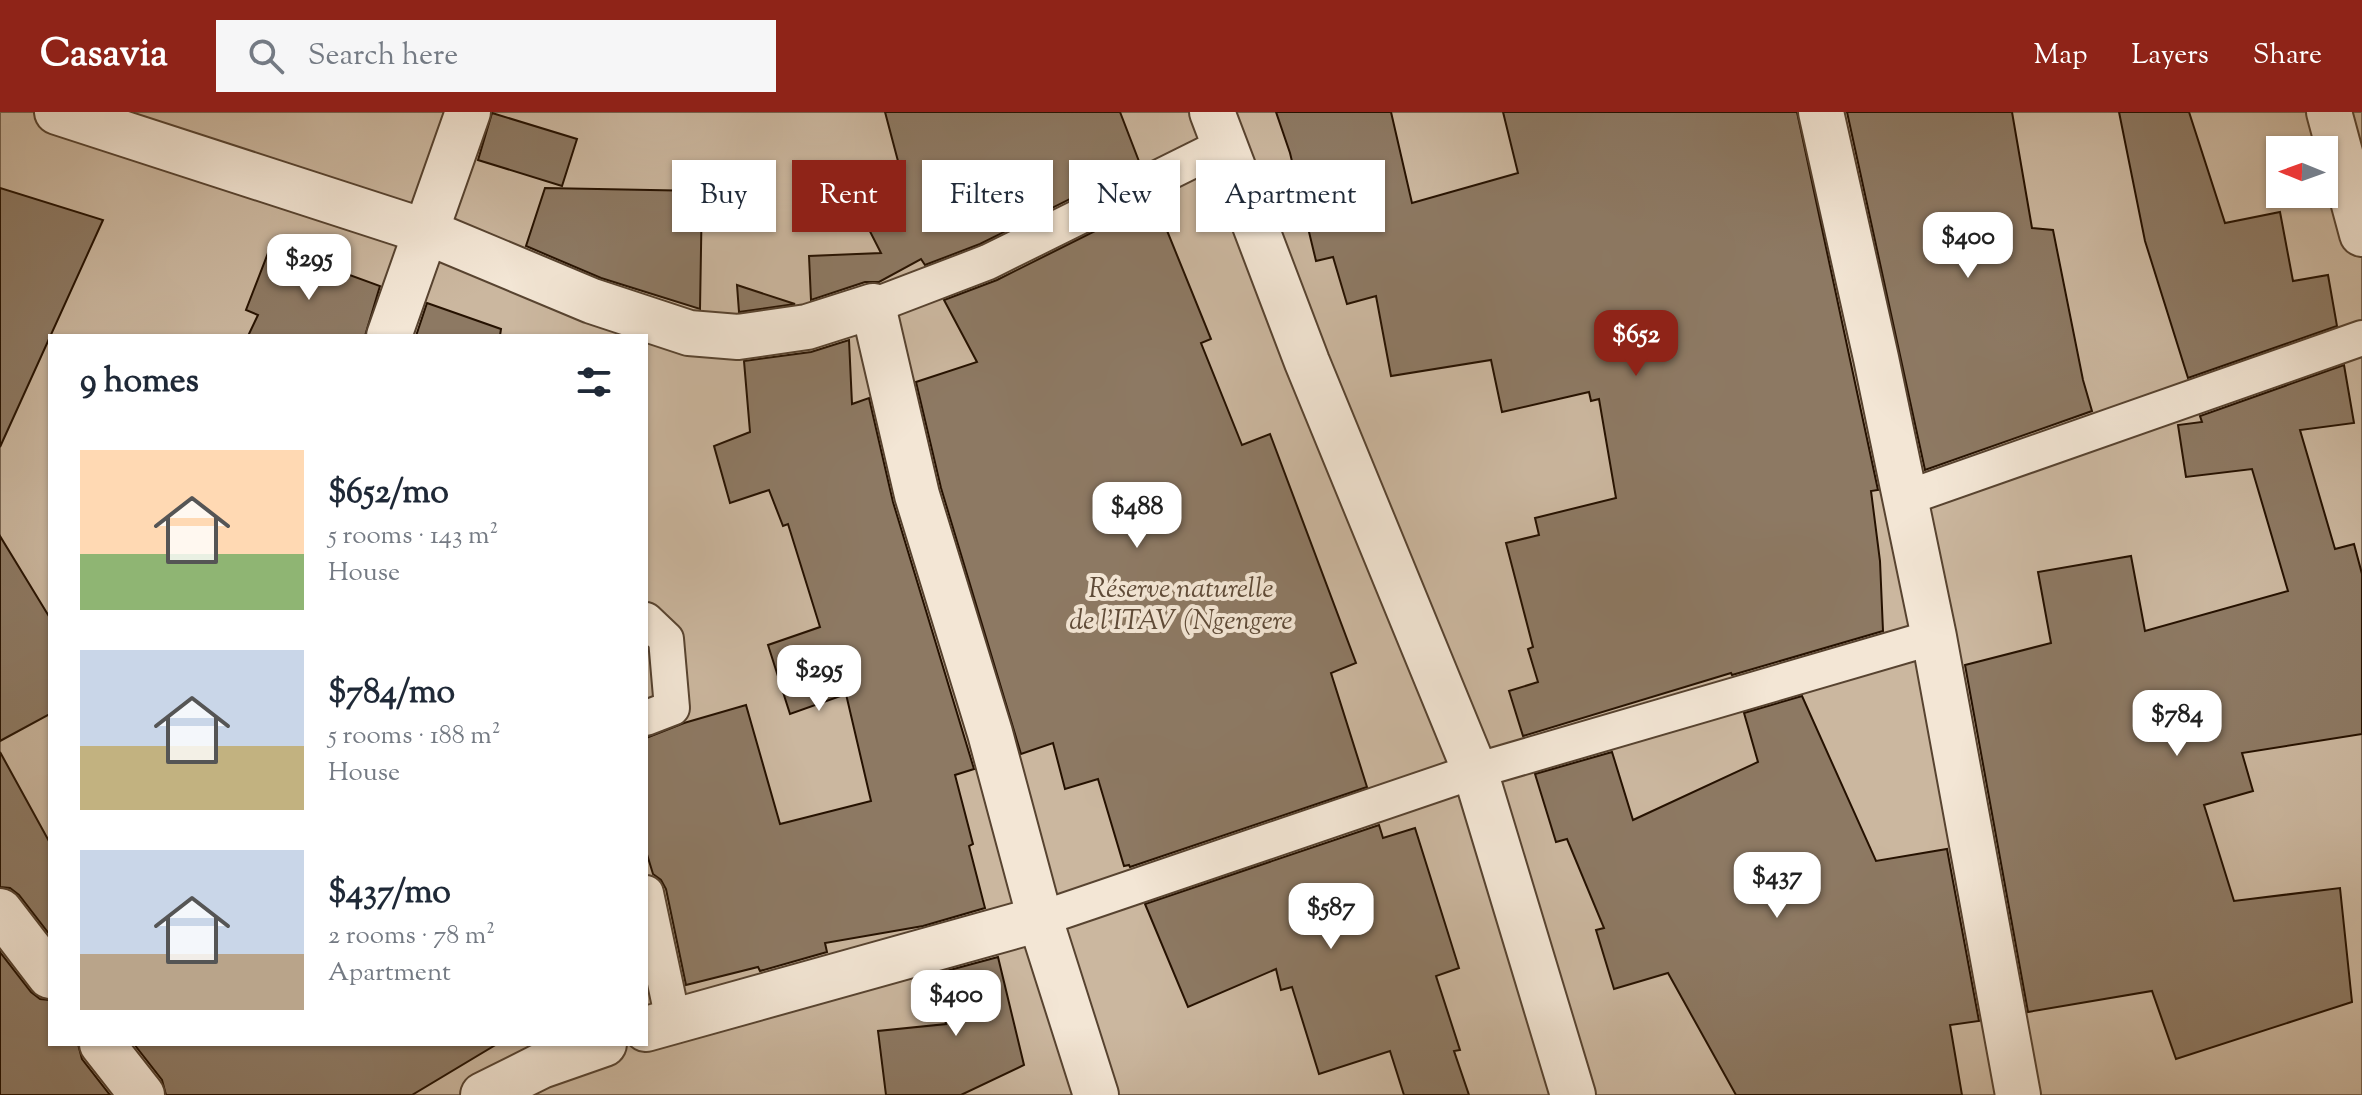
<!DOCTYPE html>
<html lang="en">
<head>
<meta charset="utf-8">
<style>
	body { margin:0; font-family:"Sorts Mill Goudy",serif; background:#f6f6f7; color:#1f2937; height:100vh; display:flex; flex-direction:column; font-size:30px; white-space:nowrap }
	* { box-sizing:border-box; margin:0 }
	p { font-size:26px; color:#747a83 }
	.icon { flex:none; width:44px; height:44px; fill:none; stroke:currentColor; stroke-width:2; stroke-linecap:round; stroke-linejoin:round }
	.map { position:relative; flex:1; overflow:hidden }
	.sheet { position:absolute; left:48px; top:222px; width:600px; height:712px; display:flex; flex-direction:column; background:#fff; border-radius:0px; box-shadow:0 2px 6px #0004 }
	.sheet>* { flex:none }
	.guide { position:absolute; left:672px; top:48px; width:760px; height:72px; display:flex; gap:16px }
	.needle { width:52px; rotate:271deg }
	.controls { position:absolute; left:2266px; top:24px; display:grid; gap:16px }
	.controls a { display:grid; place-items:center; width:72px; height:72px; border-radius:0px; background:#fff; box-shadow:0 2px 6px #0004; font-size:40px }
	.price { position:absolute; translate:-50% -68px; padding:0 18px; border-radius:16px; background:#fff; color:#222; font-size:26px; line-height:52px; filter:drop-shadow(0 2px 4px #0008) }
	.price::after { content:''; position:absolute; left:50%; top:48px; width:24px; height:18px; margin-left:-12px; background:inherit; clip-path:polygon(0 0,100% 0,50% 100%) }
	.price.active { background:#8f2418; color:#fff }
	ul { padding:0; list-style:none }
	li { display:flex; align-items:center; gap:24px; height:200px; padding:0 32px }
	li span { display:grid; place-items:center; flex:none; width:224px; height:160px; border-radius:0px; color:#555 }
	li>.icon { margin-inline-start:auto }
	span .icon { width:96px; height:96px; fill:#fffc; stroke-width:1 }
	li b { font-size:34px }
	h2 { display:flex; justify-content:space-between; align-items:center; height:96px; padding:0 32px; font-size:34px }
	.chip { padding:0 28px; border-radius:0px; background:#fff; box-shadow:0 2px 6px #0004; font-size:28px; line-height:72px }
	.chip.active { background:#8f2418; color:#fff }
	header { display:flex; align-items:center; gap:48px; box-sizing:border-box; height:112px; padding:0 40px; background:#8f2418; color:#fff }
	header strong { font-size:38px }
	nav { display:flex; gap:44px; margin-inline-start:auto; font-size:28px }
	.search { width:560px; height:72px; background:#f6f6f7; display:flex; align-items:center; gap:20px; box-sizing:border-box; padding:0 28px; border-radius:0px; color:#747a83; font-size:30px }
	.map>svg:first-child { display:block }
	.green { fill:#cbb79f; stroke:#786450; stroke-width:2; fill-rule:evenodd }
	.building { fill:#8d7963; stroke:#251100; stroke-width:2 }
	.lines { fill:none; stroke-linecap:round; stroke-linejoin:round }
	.service-casing { stroke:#574330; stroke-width:38 }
	.minor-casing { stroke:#574330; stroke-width:48 }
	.service { stroke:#f3e6d5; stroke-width:34 }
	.minor { stroke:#f3e6d5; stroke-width:44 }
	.labels { text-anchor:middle; stroke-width:8; stroke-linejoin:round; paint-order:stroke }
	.park-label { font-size:28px; font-style:italic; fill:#5f4b38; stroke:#f3e6d5 }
</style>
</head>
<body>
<header>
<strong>Casavia</strong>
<div class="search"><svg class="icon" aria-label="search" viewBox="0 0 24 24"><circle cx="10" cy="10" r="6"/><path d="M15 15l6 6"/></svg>Search here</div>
<nav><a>Map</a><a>Layers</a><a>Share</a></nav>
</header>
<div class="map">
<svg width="2362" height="983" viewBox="0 0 2362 983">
	<rect width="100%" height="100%" fill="#edd9bf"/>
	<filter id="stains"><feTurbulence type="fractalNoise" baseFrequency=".0025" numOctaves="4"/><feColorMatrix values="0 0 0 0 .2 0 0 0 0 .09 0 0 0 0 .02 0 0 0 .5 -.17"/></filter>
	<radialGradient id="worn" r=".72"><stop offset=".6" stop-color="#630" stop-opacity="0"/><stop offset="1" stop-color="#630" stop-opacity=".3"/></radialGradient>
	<path class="green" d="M0,0H2362V983H0ZM2280,38H2324V82H2280ZM50,224H646V932H50Z"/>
	<g class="building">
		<polygon points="885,0 1120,0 1140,52 980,132 925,153 921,147 879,170 865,170 811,188 809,144 881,141 856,92 903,68"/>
		<polygon points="1276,0 1391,0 1412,91 1518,61 1503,0 1797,0 1878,378 1871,379 1880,449 1883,519 1732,563 1731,561 1523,624 1509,579 1538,570 1528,537 1533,535 1506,431 1539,423 1535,406 1616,386 1599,287 1591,289 1589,280 1502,300 1491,248 1391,264 1376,184 1347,192 1333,145 1316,149 1290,41"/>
		<polygon points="1847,0 2012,0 2032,116 2053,118 2083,268 2092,299 1925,358"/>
		<polygon points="2119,0 2189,0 2225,111 2280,100 2293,169 2328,163 2337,214 2188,266 2145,129"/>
		<polygon points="492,1 577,27 562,74 478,48"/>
		<polygon points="0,76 103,108 0,335"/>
		<polygon points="545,76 702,79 700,197 601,166 526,134"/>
		<polygon points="1155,89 1211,227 1201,231 1242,333 1270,322 1356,551 1331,561 1367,675 1130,755 1129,753 1124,754 1098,667 1065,677 1053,631 1021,642 941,376 916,270 977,250 944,188 997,168"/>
		<polygon points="268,141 344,170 347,162 380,174 365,224 248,224 258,203 246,198"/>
		<polygon points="737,173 795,192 739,200"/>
		<polygon points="427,191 501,217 500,224 416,224"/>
		<polygon points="849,228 852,292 869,286 893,390 974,657 955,663 973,732 969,734 985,796 923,814 825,831 827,840 760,859 758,855 686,873 666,777 661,768 653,762 646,739 646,626 684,611 746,593 780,712 871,689 846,582 790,602 768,533 820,515 788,412 783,414 769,378 730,391 714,334 750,320 744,249 811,240"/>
		<polygon points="2344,253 2354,311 2300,318 2335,437 2354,432 2362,462 2362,622 2242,641 2253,679 2204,693 2234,789 2340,776 2352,890 2176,947 2152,879 2028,900 1965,553 2051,531 2038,460 2131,444 2145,519 2288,479 2252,357 2186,365 2178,313 2202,310 2200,304"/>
		<polygon points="0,424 50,506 50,602 0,629"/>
		<polygon points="1802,584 1876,749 1947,737 1979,909 1950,913 1962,983 1736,983 1668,861 1614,877 1596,818 1604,816 1567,727 1556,730 1535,662 1612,640 1633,708 1758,650 1744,601"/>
		<polygon points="0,640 50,731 50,823 19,783 10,776 0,775"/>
		<polygon points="1379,713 1383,726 1415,716 1459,856 1436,864 1460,938 1454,939 1469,983 1404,983 1390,939 1319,962 1292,875 1281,878 1276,857 1188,895 1145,792"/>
		<polygon points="0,840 31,880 40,887 50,888 50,932 78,932 82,947 110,983 0,983"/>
		<polygon points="998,845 1024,953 961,983 886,983 878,919 946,912 935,862"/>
		<polygon points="134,932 497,932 412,983 166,983 162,968"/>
	</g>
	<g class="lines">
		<defs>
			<g id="service">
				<polyline points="873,194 988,150 1226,32"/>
				<polyline points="1906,386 2362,226"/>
				<polyline points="646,508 666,527 672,596 646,606"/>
				<polyline points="646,781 673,908"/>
				<polyline points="1040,807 1475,659 1934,525"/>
			</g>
			<g id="minor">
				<polyline points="57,0 427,120 592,189 689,221 738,225 807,215 873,194 917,383 990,621 1040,807 1096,983"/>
				<polyline points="1212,0 1307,250 1475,659 1573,983"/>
				<polyline points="1821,0 1876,246 1934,525 2018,983"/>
				<polyline points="2329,0 2362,122"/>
				<polyline points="389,224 468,0"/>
				<polyline points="0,799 50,864"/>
				<polyline points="646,917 1040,807"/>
				<polyline points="102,932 142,983"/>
				<polyline points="483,983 541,954 604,932"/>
			</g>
		</defs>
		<use href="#service" class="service-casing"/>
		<use href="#minor" class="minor-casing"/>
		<use href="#service" class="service"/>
		<use href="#minor" class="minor"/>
	</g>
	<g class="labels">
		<g class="park-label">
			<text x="1181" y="485">Réserve naturelle<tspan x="1181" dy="32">de l'ITAV (Ngengere</tspan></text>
		</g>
	</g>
	<rect width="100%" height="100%" filter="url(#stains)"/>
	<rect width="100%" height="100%" fill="url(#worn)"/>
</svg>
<div class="controls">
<a><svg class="needle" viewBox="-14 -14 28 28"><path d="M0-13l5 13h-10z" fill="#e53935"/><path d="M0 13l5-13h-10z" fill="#747a83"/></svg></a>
</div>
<b class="price" style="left:1968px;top:168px">$400</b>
<b class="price" style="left:309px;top:190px">$295</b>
<b class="price active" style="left:1636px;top:266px">$652</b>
<b class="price" style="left:1137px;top:438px">$488</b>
<b class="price" style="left:819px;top:601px">$295</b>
<b class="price" style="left:2177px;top:646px">$784</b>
<b class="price" style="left:1777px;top:808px">$437</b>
<b class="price" style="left:1331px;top:839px">$587</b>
<b class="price" style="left:956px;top:926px">$400</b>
<div class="guide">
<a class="chip">Buy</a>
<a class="chip active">Rent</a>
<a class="chip">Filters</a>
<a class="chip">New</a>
<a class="chip">Apartment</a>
</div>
<section class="sheet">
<h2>9 homes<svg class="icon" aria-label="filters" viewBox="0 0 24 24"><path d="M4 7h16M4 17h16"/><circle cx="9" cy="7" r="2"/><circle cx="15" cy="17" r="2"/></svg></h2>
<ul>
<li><span style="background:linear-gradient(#ffd9b3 65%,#8fb573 0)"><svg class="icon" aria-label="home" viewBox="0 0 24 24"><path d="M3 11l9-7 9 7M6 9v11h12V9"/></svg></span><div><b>$652/mo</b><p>5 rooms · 143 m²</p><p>House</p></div></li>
<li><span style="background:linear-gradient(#c9d6e8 60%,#c2b280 0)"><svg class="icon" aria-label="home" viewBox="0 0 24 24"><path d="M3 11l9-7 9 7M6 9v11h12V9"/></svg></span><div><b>$784/mo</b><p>5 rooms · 188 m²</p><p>House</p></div></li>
<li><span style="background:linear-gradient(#c9d6e8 65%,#b9a48a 0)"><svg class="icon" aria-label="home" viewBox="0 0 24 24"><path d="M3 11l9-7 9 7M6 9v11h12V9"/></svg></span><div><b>$437/mo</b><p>2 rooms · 78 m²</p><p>Apartment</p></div></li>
</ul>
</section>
</div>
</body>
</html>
